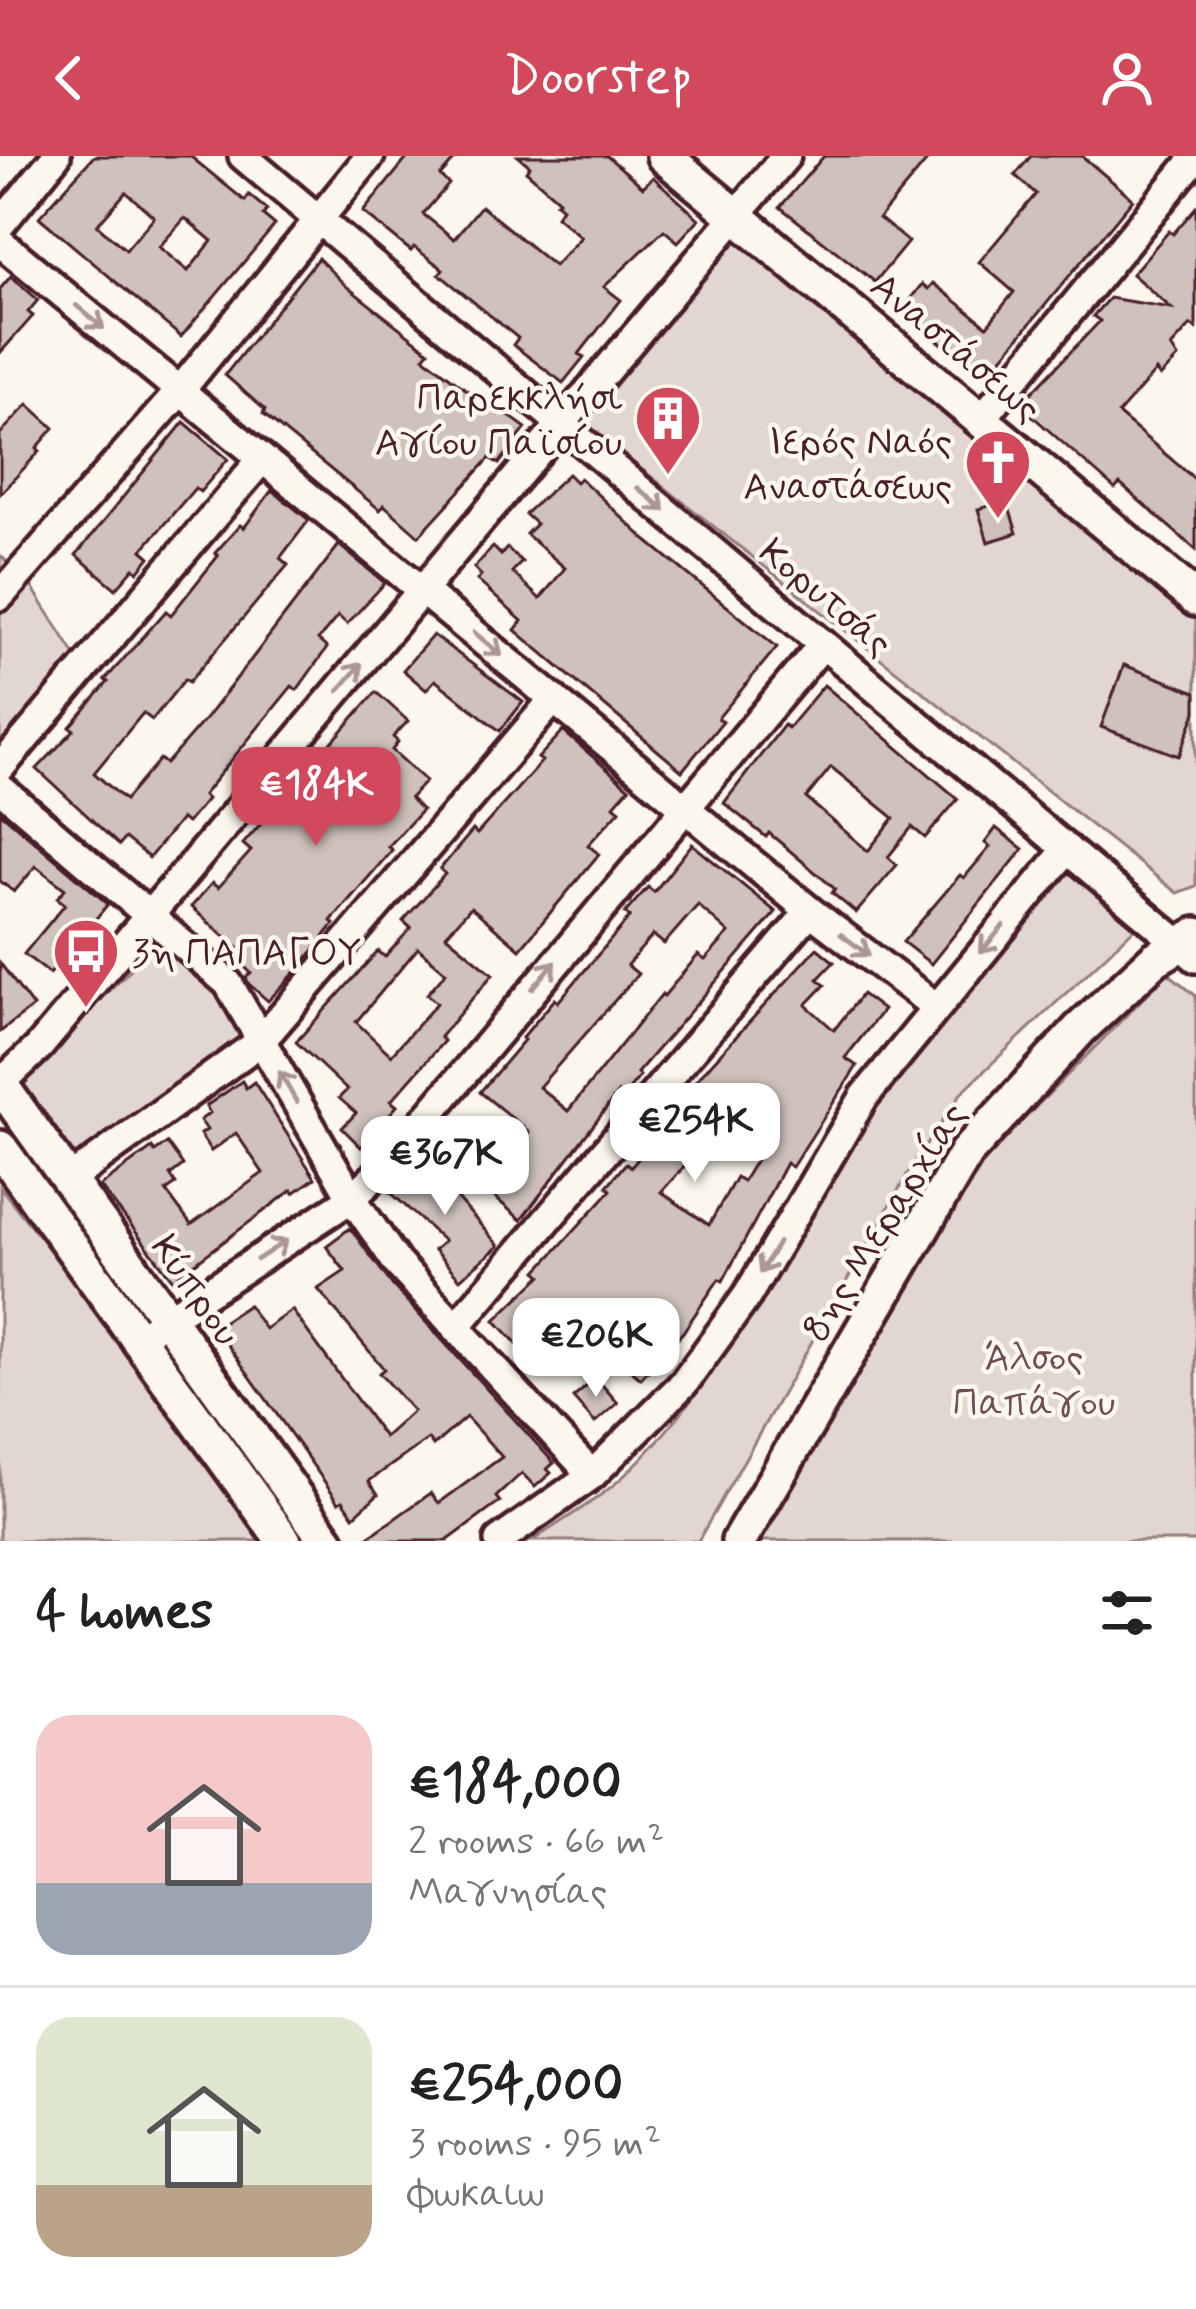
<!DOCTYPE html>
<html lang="en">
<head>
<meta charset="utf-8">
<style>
	body { margin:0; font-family:Mynerve,sans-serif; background:#f6f6f6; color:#222; height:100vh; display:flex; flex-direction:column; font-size:45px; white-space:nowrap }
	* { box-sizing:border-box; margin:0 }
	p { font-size:39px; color:#767676 }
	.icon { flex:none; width:66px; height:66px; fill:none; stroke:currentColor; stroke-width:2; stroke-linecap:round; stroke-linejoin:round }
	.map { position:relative; height:1385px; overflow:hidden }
	.side { display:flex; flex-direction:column; background:#fff; flex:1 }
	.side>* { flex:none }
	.price { position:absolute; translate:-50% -102px; padding:0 27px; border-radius:24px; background:#fff; color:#222; font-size:39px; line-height:78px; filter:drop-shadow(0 3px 6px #0008) }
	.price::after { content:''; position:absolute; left:50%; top:72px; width:36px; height:27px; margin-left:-18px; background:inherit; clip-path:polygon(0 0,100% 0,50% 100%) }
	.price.active { background:#d1495b; color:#fff }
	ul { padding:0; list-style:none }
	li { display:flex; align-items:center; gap:36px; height:300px; padding:0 36px }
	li+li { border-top:3px solid #e0e0e0 }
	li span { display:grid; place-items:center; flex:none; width:336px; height:240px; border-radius:36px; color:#555 }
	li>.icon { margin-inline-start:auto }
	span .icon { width:144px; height:144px; fill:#fffc; stroke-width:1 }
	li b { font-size:51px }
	h2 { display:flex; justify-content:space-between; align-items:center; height:144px; padding:0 36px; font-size:51px }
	header { display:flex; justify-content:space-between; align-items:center; height:156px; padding:0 36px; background:#d1495b; color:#fff; font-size:54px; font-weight:600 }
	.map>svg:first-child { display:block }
	.green { fill:#e2d7d0; stroke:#967b7e; stroke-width:3 }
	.building { fill:#cfc2bc; stroke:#4a1f2b; stroke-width:3; fill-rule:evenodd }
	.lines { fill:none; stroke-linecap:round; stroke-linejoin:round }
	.minor-casing { stroke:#4a1f2b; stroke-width:36 }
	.tertiary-casing { stroke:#4a1f2b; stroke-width:42 }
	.minor { stroke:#fbf7ec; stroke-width:27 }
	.tertiary { stroke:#fbf7ec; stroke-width:33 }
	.oneway { stroke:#ab9695 }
	.labels { text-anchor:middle; stroke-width:9; stroke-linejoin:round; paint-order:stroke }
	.street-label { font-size:39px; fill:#4a1f2b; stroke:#fbf7ec }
	.poi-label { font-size:39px; fill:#4a1f2b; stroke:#fbf7ec; text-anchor:end }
	.park-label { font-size:39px; fill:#704d54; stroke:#fbf7ec }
</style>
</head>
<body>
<header><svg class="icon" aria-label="back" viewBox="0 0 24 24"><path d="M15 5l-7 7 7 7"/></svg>Doorstep<svg class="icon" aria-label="person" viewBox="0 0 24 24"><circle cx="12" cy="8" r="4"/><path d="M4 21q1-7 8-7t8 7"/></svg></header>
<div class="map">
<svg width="1196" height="1385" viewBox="0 0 1196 1385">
	<rect width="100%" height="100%" fill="#fbf7ec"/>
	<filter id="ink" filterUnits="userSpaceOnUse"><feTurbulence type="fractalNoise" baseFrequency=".00833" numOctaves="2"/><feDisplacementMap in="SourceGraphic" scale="24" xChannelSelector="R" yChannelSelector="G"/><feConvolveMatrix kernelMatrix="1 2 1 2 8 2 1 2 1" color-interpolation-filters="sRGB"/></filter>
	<g filter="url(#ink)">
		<g class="green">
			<polygon points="743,65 1196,458 1196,730 1177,737 582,266"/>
			<polygon points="0,399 30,428 80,507 0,600"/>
			<path d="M1073,710L1140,767L962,936L914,1007L698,1385H532C564,1363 602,1342 629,1315C735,1211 793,1073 875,951C933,866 1006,789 1073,710Z"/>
			<polygon points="158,786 217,824 254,880 73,1007 16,927"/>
			<polygon points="1168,817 1196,840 1196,1385 752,1385 963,1025"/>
			<polygon points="0,1031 166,1240 271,1385 0,1385"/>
		</g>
		<g class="building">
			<path d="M94,0H190L245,45L249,39L267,54L263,59L275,69L181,181L39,61ZM126,36L154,61L126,94L97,69ZM185,62L212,85L188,115L159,91Z"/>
			<polygon points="409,0 458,0 440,20 449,28 423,58 454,83 481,50 554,110 581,81 556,60 562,52 556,47 559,44 526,15 530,10 518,0 607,0 643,31 653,21 699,63 678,86 664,74 604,131 621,144 579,198 584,201 563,227 513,189 518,182 439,118 443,113 414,91 411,95 363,56"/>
			<polygon points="824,0 931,0 879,62 908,86 875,126 780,51"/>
			<polygon points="1031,0 1082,0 1133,43 985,222 901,155 922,128 928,133 933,127 987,170 1014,136 979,106 1036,38 1015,19"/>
			<polygon points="1196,51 1196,173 1191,169 1171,191 1178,202 1160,221 1156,215 1118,258 1196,324 1196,394 1120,328 1115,333 1020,249 1100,165 1093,160 1109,142 1171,152 1132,118 1169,75 1173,78"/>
			<polygon points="318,102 346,130 429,195 424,201 498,258 501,254 526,272 499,308 490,302 419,380 384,349 380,354 263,258 265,254 225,219"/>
			<polygon points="11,120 38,144 28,156 33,160 0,197 0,133"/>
			<polygon points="28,248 54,272 37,292 40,295 0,338 0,278"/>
			<polygon points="184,266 228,303 200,336 195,332 142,394 150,401 138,416 134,412 116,433 76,399"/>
			<polygon points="568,318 576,326 580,322 646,384 777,491 718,562 723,565 682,615 515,474 522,465 477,424 481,419 474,412 493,391 501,399 507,392 522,406 512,416 540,443 565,412 526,378 536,368 525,358"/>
			<polygon points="272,334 309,364 280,402 288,409 189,526 185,523 152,564 143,557 94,617 125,644 160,603 166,608 207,561 339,389 385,427 347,468 338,460 318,484 327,492 297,534 292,530 203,639 207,643 187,667 181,663 149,702 125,682 119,689 37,613 74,574 70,571 108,526 105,524 166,455 171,459 218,400 215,397 240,369 244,372"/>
			<polygon points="1007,345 1017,377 988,386 978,353"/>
			<polygon points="433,479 523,546 500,575 435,524 426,534 403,514"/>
			<polygon points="1124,509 1196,536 1196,556 1179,600 1101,571"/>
			<path d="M824,529L958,643L925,682L912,671L888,701L897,709L856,757L832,737L835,733L769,677L766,681L724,647L784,569L788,572ZM831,611L894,662L868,695L806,642Z"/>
			<polygon points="376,536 408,565 393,581 398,586 392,594 426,625 410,642 422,654 388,691 392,694 331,765 334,768 302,809 268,845 249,828 246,822 251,817 232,799 238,792 191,751 212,727 218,732 251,695 243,688"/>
			<path d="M563,575L629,632L614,649L620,654L588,689L599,698L520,793L471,751L446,779L493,818L440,881L444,885L391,945L397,950L361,991L342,972L356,957L339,942L347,934L296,886L378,795L385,801L411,772L403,765L445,718L440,713L473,674L477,678L542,605L538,602ZM418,792L446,816L427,838L437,847L391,899L356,866Z"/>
			<polygon points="0,656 108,748 50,818 24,798 65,748 57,742 65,733 36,710 14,736 0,725"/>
			<polygon points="996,672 1023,693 931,808 903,786 960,719 964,722 990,691 985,687"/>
			<path d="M692,688L776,756L637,917L640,920L623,941L618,937L521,1064L433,988L452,967L466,980L470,976L503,1007L529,976L480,936L524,884L522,882L555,843L558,846L630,761L625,757L648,731L654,736ZM698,749L729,777L705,804L698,799L664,840L662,838L568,955L539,931L638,818L627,809L653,779L664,788Z"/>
			<path d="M817,792L834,806L818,823L825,829L806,849L834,874L862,838L883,854L845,902L857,910L792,1011L786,1007L723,1125L719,1123L683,1176L641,1223L558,1155L547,1166L566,1188L540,1213L495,1164L542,1119L537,1115L611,1034L607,1030L626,1007L631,1011L658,980L655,977L682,945L679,943ZM732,971L763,992L743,1025L736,1021L709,1069L661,1036L690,1004L696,1008L725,974Z"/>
			<polygon points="0,807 33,851 0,876"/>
			<polygon points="242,925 246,932 254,926 315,1022 294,1037 292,1034 173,1124 100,1030 152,992 155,996 167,987 183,1009 170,1019 176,1028 166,1035 191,1069 263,1017 236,977 211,995 200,978 207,974 200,964 210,957 206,950"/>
			<polygon points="421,1001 499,1090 460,1123 434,1094 444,1085 389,1035"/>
			<polygon points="350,1072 393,1130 554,1307 547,1313 551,1317 535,1331 522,1317 496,1341 500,1346 447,1385 363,1385 431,1337 439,1347 502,1301 466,1261 433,1290 428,1283 369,1325 378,1338 354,1360 343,1344 339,1346 215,1171 248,1149 265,1173 292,1154 384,1281 413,1255 379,1217 384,1213 318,1133 345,1115 326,1090"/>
			<polygon points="596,1222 618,1247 595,1267 573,1242"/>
		</g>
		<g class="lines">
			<defs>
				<g id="minor">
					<polyline points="243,0 1196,802"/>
					<polyline points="0,69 56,0"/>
					<polyline points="0,86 810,755 936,851"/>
					<polyline points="980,265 1196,1"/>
					<polyline points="0,440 179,236 370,0"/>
					<polyline points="0,612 262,303"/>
					<polyline points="0,632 228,827 352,1042 397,1107 592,1319"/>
					<polyline points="0,928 39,891 786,0"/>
					<polyline points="70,1023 261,885 554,543"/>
					<polyline points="456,1171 810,755"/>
					<polyline points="153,1172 352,1042 388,1008 823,488"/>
					<polyline points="499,1385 592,1319 684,1227 747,1140 864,941 1067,693"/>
				</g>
				<g id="tertiary">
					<polyline points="664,0 1196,443"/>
					<polyline points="0,928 327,1385"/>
					<polyline points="0,992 284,1385"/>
					<polyline points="739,1385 966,997 1080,873 1155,803 1196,779"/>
				</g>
			</defs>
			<use href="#minor" class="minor-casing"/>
			<use href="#tertiary" class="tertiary-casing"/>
			<use href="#minor" class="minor"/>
			<use href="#tertiary" class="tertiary"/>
		</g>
		<defs><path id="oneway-shaft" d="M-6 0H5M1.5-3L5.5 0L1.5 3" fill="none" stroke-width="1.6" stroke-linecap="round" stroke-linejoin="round" transform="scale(3)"/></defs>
		<g class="oneway">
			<use href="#oneway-shaft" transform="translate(90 161) rotate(40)"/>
			<use href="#oneway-shaft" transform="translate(651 343) rotate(40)"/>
			<use href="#oneway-shaft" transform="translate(488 488) rotate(40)"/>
			<use href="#oneway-shaft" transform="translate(350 521) rotate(-50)"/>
			<use href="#oneway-shaft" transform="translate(992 783) rotate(130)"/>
			<use href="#oneway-shaft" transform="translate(855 789) rotate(37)"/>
			<use href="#oneway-shaft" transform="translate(544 819) rotate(-50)"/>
			<use href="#oneway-shaft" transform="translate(288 931) rotate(-120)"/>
			<use href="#oneway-shaft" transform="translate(272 1094) rotate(-33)"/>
			<use href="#oneway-shaft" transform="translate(769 1102) rotate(121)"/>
		</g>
	</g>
	<defs>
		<symbol id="building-pin" viewBox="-11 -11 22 30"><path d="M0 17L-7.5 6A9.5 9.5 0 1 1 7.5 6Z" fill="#d1495b" stroke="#fbf7ec"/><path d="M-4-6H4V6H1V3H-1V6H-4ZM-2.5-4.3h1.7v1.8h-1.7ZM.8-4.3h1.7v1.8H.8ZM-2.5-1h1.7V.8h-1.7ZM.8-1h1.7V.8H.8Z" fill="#fff"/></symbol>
		<symbol id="church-pin" viewBox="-11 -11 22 30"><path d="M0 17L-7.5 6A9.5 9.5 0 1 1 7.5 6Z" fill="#d1495b" stroke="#fbf7ec"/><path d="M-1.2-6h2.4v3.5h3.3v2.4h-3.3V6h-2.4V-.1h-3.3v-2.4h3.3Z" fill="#fff"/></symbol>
		<symbol id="bus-pin" viewBox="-11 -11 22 30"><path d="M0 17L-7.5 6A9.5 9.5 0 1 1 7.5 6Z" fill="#d1495b" stroke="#fbf7ec"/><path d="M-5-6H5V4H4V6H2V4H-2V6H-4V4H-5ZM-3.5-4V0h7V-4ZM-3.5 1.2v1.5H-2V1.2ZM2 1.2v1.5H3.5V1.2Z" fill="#fff"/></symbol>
	</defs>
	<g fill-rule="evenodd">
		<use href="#building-pin" x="630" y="224" width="76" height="104"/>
		<use href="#church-pin" x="960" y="268" width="76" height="104"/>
		<use href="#bus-pin" x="48" y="757" width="76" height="104"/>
	</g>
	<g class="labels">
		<g class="street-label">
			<text transform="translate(957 190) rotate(40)" y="14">Αναστάσεως</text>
			<text transform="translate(827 440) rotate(40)" y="14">Κορυτσάς</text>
			<text transform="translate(883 1065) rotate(-58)" y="14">8ης Μεραρχίας</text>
			<text transform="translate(197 1133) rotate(55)" y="14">Κύπρου</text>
		</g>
		<g class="poi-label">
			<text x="622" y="254">Παρεκκλήσι<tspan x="622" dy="45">Αγίου Παϊσίου</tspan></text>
			<text x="952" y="298">Ιερός Ναός<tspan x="952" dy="45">Αναστάσεως</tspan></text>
			<text x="132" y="809" text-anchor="start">3η ΠΑΠΑΓΟΥ</text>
		</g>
		<g class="park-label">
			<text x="1034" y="1214">Άλσος<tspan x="1034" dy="45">Παπάγου</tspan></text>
		</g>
	</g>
</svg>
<b class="price active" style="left:316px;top:693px">€184K</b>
<b class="price" style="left:695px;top:1029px">€254K</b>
<b class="price" style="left:445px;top:1062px">€367K</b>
<b class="price" style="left:596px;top:1244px">€206K</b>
</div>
<section class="side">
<h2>4 homes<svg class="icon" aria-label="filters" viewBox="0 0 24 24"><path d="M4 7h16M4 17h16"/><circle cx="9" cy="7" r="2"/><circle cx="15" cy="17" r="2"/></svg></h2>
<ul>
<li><span style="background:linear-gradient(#f6c9c9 70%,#9aa5b1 0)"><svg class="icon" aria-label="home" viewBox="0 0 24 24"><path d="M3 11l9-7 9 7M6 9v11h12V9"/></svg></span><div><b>€184,000</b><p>2 rooms · 66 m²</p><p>Μαγνησίας</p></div></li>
<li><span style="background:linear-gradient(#dfe7d0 70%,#b9a48a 0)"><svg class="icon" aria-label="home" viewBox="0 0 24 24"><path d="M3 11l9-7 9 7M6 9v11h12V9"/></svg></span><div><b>€254,000</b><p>3 rooms · 95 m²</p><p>Φωκαιω</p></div></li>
</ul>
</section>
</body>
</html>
